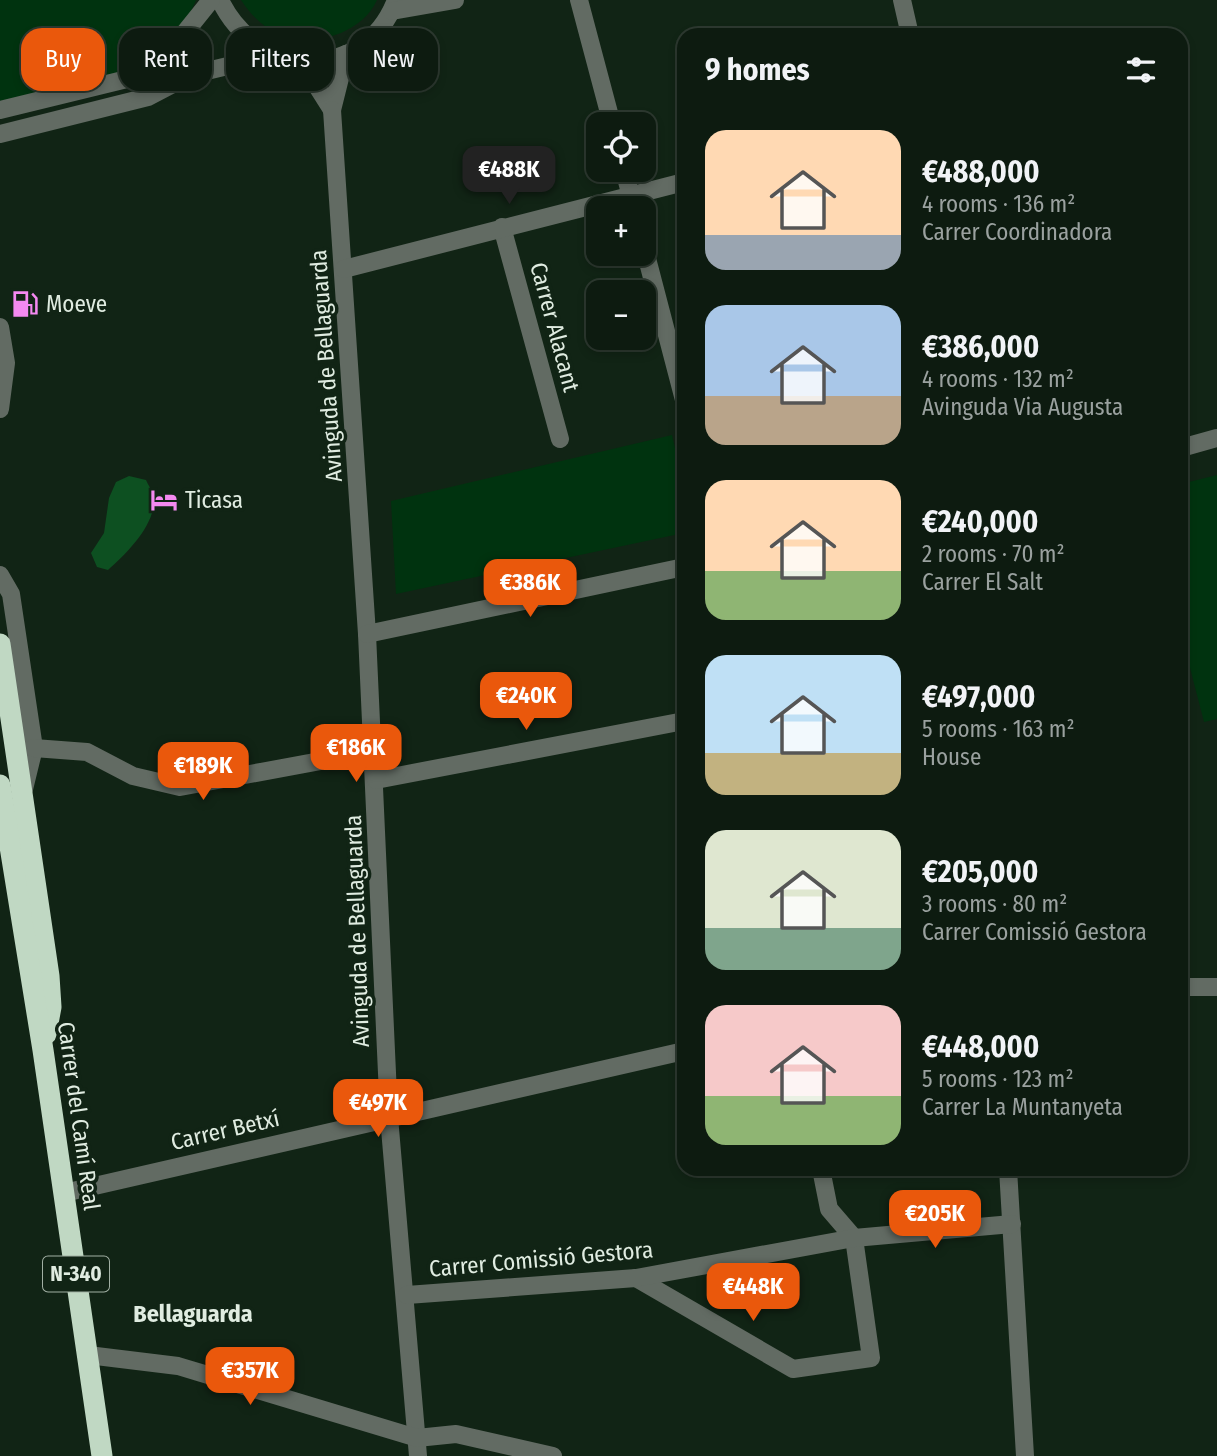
<!DOCTYPE html>
<html lang="en">
<head>
<meta charset="utf-8">
<style>
	body { margin:0; font-family:"Fira Sans Condensed",sans-serif; background:#162419; color:#f1f3f6; height:100vh; display:flex; flex-direction:column; font-size:26px; white-space:nowrap }
	* { box-sizing:border-box; margin:0 }
	p { font-size:23px; color:#9aa19f }
	.icon { flex:none; width:38px; height:38px; fill:none; stroke:currentColor; stroke-width:2; stroke-linecap:round; stroke-linejoin:round }
	.map { position:relative; flex:1; overflow:hidden }
	.drawer { position:absolute; left:677px; top:28px; width:511px; height:1148px; display:flex; flex-direction:column; background:#0d1b10; border-radius:21px; box-shadow:0 4px 10px #0003,0 0 0 2px #2d3930 }
	.drawer>* { flex:none }
	.hud { position:absolute; left:21px; top:28px; width:551px; height:63px; display:flex; gap:14px }
	.fabs { position:absolute; left:586px; top:112px; display:grid; gap:14px }
	.fabs a { display:grid; place-items:center; width:70px; height:70px; border-radius:14px; background:#0d1b10; box-shadow:0 4px 10px #0003,0 0 0 2px #2d3930; font-size:35px }
	.price { position:absolute; translate:-50% -60px; padding:0 16px; border-radius:14px; background:#ea580c; color:#fff; font-size:23px; line-height:46px; filter:drop-shadow(0 2px 4px #0008) }
	.price::after { content:''; position:absolute; left:50%; top:42px; width:21px; height:16px; margin-left:-10px; background:inherit; clip-path:polygon(0 0,100% 0,50% 100%) }
	.price.current { background:#222; color:#fff }
	ul { padding:0; list-style:none }
	li { display:flex; align-items:center; gap:21px; height:175px; padding:0 28px }
	li span { display:grid; place-items:center; flex:none; width:196px; height:140px; border-radius:21px; color:#555 }
	li>.icon { margin-inline-start:auto }
	span .icon { width:84px; height:84px; fill:#fffc; stroke-width:1 }
	li b { font-size:30px }
	h2 { display:flex; justify-content:space-between; align-items:center; height:84px; padding:0 28px; font-size:30px }
	.chip { padding:0 24px; border-radius:21px; background:#0d1b10; box-shadow:0 4px 10px #0003,0 0 0 2px #2d3930; font-size:24px; line-height:63px }
	.chip.current { background:#ea580c; color:#fff }
	.map>svg:first-child { display:block }
	.green { fill:#00330f }
	.water { fill:#0d5021 }
	.lines { fill:none; stroke-linecap:round; stroke-linejoin:round }
	.minor { stroke:#626b63; stroke-width:18 }
	.highway { stroke:#c0d8c3; stroke-width:21 }
	.labels { text-anchor:middle; stroke-width:7; stroke-linejoin:round; paint-order:stroke }
	.shield { fill:#112415; stroke:#a2b0a4; stroke-width:2 }
	.shield-label { font-size:21px; font-weight:bold; fill:#e0ece1 }
	.poi-label { font-size:23px; fill:#e0ece1; stroke:#112415; text-anchor:start }
	.street-label { font-size:23px; fill:#e0ece1; stroke:#112415 }
	.neighbourhood-label { font-size:24px; font-weight:bold; fill:#e0ece1; stroke:#112415 }
</style>
</head>
<body>
<div class="map">
<svg width="1217" height="1456" viewBox="0 0 1217 1456">
	<rect width="100%" height="100%" fill="#112415"/>
	<g class="green">
		<path d="M0,0H196C164,80 74,85 0,101Z"/>
		<path d="M241,0H377C370,16 356,26 341,33C300,49 266,38 241,0Z"/>
		<polygon points="672,435 684,487 684,533 396,594 391,501"/>
		<polygon points="1217,475 1217,719 1204,722 1181,633 1181,484"/>
	</g>
	<path class="water" d="M129,476L146,480C148,485 152,490 153,495C159,522 126,554 108,570L97,567L91,553L104,533L109,498L116,482Z"/>
	<g class="lines">
		<g class="minor">
			<path d="M220,0C257,78 364,84 396,0"/>
			<polyline points="579,0 612,124"/>
			<polyline points="902,0 910,35"/>
			<polyline points="392,11 455,0"/>
			<polyline points="301,61 332,110 346,54"/>
			<polyline points="0,110 127,79 170,51 211,0"/>
			<polyline points="332,110 367,634 389,1117 418,1456"/>
			<polyline points="0,134 148,97 190,75 274,55"/>
			<polyline points="624,170 634,208"/>
			<polyline points="502,227 560,439"/>
			<polyline points="644,247 684,400"/>
			<polyline points="344,269 684,182"/>
			<polyline points="0,327 6,363 0,409"/>
			<polyline points="1181,448 1217,438"/>
			<polyline points="0,575 11,594 34,748 24,789"/>
			<polyline points="367,634 684,567"/>
			<polyline points="34,748 87,752 133,776 180,787 374,751"/>
			<polyline points="376,780 684,721"/>
			<polyline points="1181,987 1217,987"/>
			<polyline points="821,1169 829,1209 854,1238"/>
			<polyline points="1008,1169 1025,1456"/>
			<polyline points="64,1193 684,1051"/>
			<polyline points="636,1278 793,1369 871,1358 854,1238"/>
			<polyline points="407,1295 636,1278 854,1238 1012,1224"/>
			<polyline points="88,1355 178,1366 417,1438 456,1434 553,1456"/>
		</g>
		<g class="highway">
			<polyline points="0,644 49,976 51,1007 46,1034"/>
			<polyline points="0,785 43,1050 102,1456"/>
		</g>
	</g>
	<defs>
		<symbol id="fuel-bare" viewBox="-9 -9 18 18"><path d="M-5.5-6h7V0h2V4h1.3V-2.5L3-4.5l.8-.8L6-3V5H2.5V1h-1V6h-7ZM-4.2-4.7v3.2H.2V-4.7Z" fill="#f489f0" stroke="#112415" stroke-width="2.5" paint-order="stroke"/></symbol>
		<symbol id="hotel-bare" viewBox="-9 -9 18 18"><path d="M-6-4.5h1.5V1H6V5H4.5V3h-9V5H-6ZM-4 0a1.8 1.8 0 1 1 3.6 0ZM.5 0V-2.5h3Q6-2.5 6 0Z" fill="#f489f0" stroke="#112415" stroke-width="2.5" paint-order="stroke"/></symbol>
	</defs>
	<g fill-rule="evenodd">
		<use href="#fuel-bare" x="6" y="285" width="38" height="38"/>
		<use href="#hotel-bare" x="145" y="481" width="38" height="38"/>
	</g>
	<g class="labels">
		<rect class="shield" x="43" y="1256.5" width="66" height="35" rx="5"/>
		<g class="shield-label">
			<text x="76" y="1281">N-340</text>
		</g>
		<g class="poi-label">
			<text x="46" y="312">Moeve</text>
			<text x="185" y="508">Ticasa</text>
		</g>
		<g class="street-label">
			<text transform="translate(555 327) rotate(75)" y="8">Carrer Alacant</text>
			<text transform="translate(326 366) rotate(-94)" y="8">Avinguda de Bellaguarda</text>
			<text transform="translate(357 931) rotate(-92)" y="8">Avinguda de Bellaguarda</text>
			<text transform="translate(79 1116) rotate(82)" y="8">Carrer del Camí Real</text>
			<text transform="translate(225 1130) rotate(-13)" y="8">Carrer Betxí</text>
			<text transform="translate(541 1259) rotate(-5)" y="8">Carrer Comissió Gestora</text>
		</g>
		<g class="neighbourhood-label">
			<text x="193" y="1322">Bellaguarda</text>
		</g>
	</g>
</svg>
<div class="fabs">
<a><svg class="icon" aria-label="locate" viewBox="0 0 24 24"><circle cx="12" cy="12" r="6"/><path d="M12 2v4M12 18v4M2 12h4M18 12h4"/></svg></a>
<a>+</a>
<a>−</a>
</div>
<b class="price current" style="left:509px;top:206px">€488K</b>
<b class="price" style="left:530px;top:619px">€386K</b>
<b class="price" style="left:526px;top:732px">€240K</b>
<b class="price" style="left:356px;top:784px">€186K</b>
<b class="price" style="left:203px;top:802px">€189K</b>
<b class="price" style="left:378px;top:1139px">€497K</b>
<b class="price" style="left:935px;top:1250px">€205K</b>
<b class="price" style="left:753px;top:1323px">€448K</b>
<b class="price" style="left:250px;top:1407px">€357K</b>
<div class="hud">
<a class="chip current">Buy</a>
<a class="chip">Rent</a>
<a class="chip">Filters</a>
<a class="chip">New</a>
</div>
<section class="drawer">
<h2>9 homes<svg class="icon" aria-label="filters" viewBox="0 0 24 24"><path d="M4 7h16M4 17h16"/><circle cx="9" cy="7" r="2"/><circle cx="15" cy="17" r="2"/></svg></h2>
<ul>
<li><span style="background:linear-gradient(#ffd9b3 75%,#9aa5b1 0)"><svg class="icon" aria-label="home" viewBox="0 0 24 24"><path d="M3 11l9-7 9 7M6 9v11h12V9"/></svg></span><div><b>€488,000</b><p>4 rooms · 136 m²</p><p>Carrer Coordinadora</p></div></li>
<li><span style="background:linear-gradient(#a9c7e8 65%,#b9a48a 0)"><svg class="icon" aria-label="home" viewBox="0 0 24 24"><path d="M3 11l9-7 9 7M6 9v11h12V9"/></svg></span><div><b>€386,000</b><p>4 rooms · 132 m²</p><p>Avinguda Via Augusta</p></div></li>
<li><span style="background:linear-gradient(#ffd9b3 65%,#8fb573 0)"><svg class="icon" aria-label="home" viewBox="0 0 24 24"><path d="M3 11l9-7 9 7M6 9v11h12V9"/></svg></span><div><b>€240,000</b><p>2 rooms · 70 m²</p><p>Carrer El Salt</p></div></li>
<li><span style="background:linear-gradient(#bfe0f5 70%,#c2b280 0)"><svg class="icon" aria-label="home" viewBox="0 0 24 24"><path d="M3 11l9-7 9 7M6 9v11h12V9"/></svg></span><div><b>€497,000</b><p>5 rooms · 163 m²</p><p>House</p></div></li>
<li><span style="background:linear-gradient(#dfe7d0 70%,#7fa58c 0)"><svg class="icon" aria-label="home" viewBox="0 0 24 24"><path d="M3 11l9-7 9 7M6 9v11h12V9"/></svg></span><div><b>€205,000</b><p>3 rooms · 80 m²</p><p>Carrer Comissió Gestora</p></div></li>
<li><span style="background:linear-gradient(#f6c9c9 65%,#8fb573 0)"><svg class="icon" aria-label="home" viewBox="0 0 24 24"><path d="M3 11l9-7 9 7M6 9v11h12V9"/></svg></span><div><b>€448,000</b><p>5 rooms · 123 m²</p><p>Carrer La Muntanyeta</p></div></li>
</ul>
</section>
</div>
</body>
</html>
